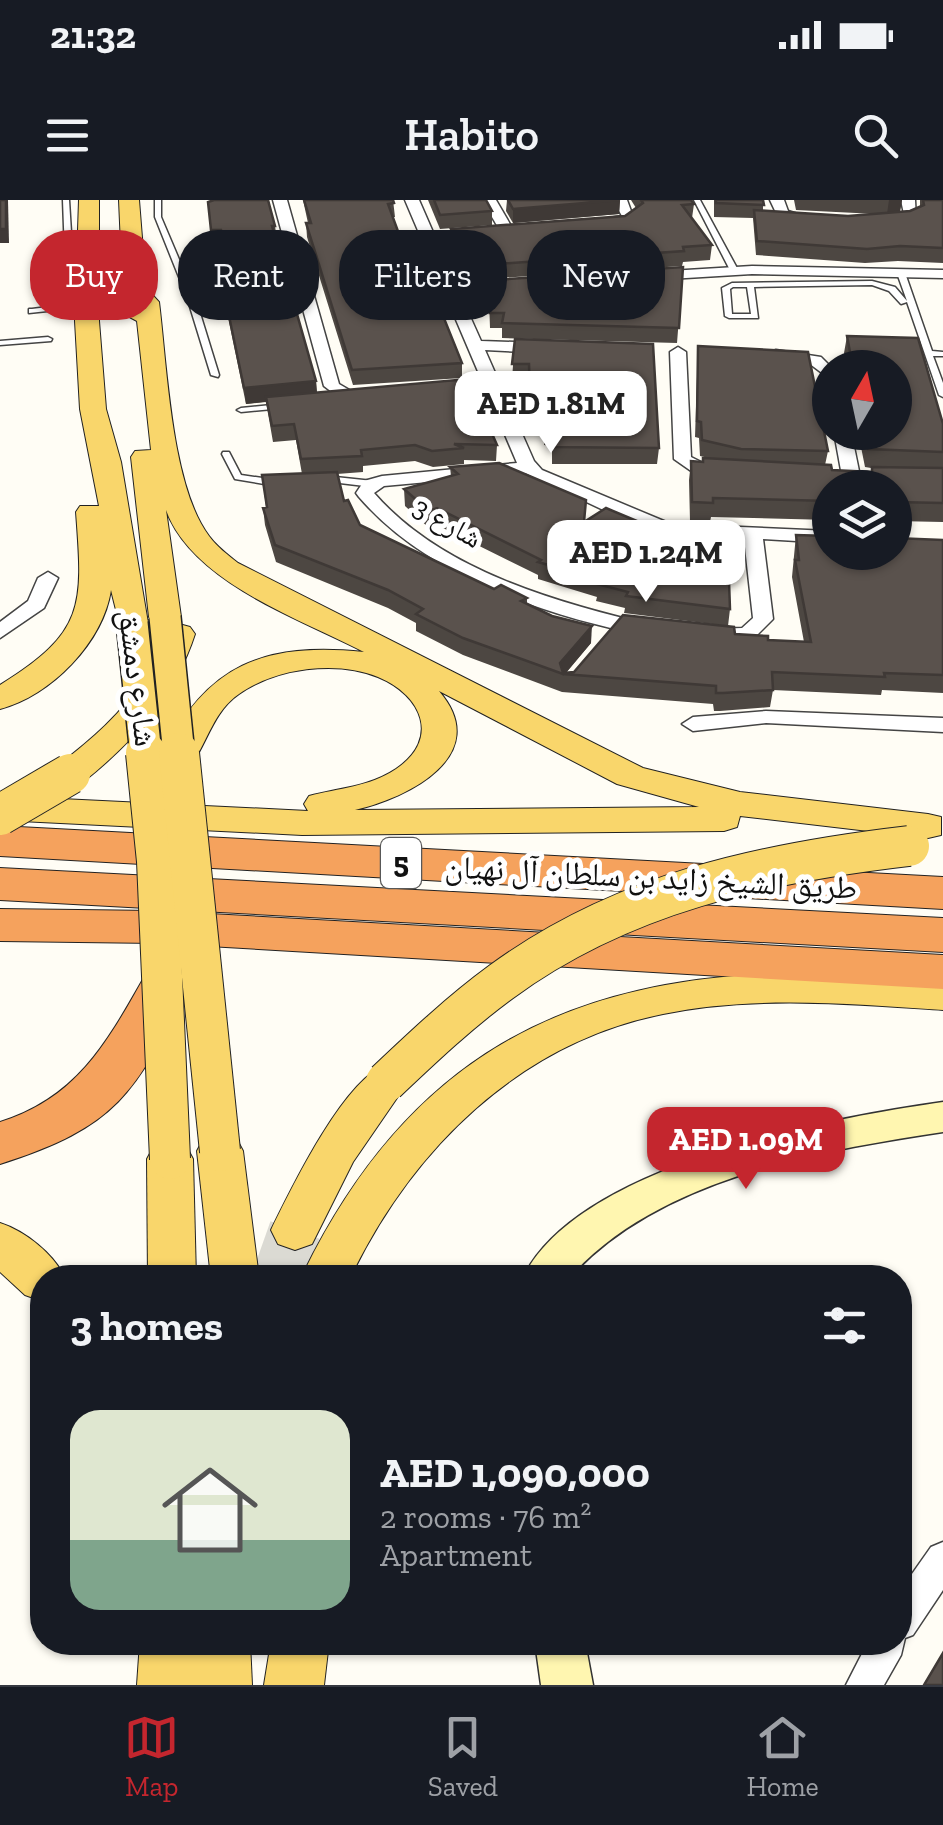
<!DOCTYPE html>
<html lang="en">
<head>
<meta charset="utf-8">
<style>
	body { margin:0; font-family:"Zilla Slab","Noto Naskh Arabic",serif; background:#20242c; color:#f1f3f6; height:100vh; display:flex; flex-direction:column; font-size:38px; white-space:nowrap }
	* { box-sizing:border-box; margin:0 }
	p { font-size:32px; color:#9ea1a6 }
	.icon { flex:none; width:55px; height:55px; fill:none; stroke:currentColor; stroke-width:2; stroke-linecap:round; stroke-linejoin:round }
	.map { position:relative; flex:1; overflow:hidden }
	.details { position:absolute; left:30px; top:1065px; width:882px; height:390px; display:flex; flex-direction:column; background:#171b24; border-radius:40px; box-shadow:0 2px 8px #0004 }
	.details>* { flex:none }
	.banner { position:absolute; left:30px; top:30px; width:885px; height:90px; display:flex; gap:20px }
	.needle { width:65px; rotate:9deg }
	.tools { position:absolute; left:812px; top:150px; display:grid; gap:20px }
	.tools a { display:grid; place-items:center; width:100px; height:100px; border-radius:50%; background:#171b24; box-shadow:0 2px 8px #0004; font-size:50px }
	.price { position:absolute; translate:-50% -85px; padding:0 22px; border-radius:20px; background:#fff; color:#222; font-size:32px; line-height:65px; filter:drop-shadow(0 2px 5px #0008) }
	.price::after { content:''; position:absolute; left:50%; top:60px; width:30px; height:22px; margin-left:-15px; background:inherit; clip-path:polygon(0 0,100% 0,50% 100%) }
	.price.selected { background:#c4262e; color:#fff }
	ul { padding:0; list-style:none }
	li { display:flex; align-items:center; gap:30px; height:250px; padding:0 40px }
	li span { display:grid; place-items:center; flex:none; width:280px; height:200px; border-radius:30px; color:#555 }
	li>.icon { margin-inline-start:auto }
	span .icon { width:120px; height:120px; fill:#fffc; stroke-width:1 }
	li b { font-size:42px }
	h2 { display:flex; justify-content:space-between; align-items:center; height:120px; padding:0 40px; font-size:42px }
	.chip { padding:0 35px; border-radius:40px; background:#171b24; box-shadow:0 2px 8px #0004; font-size:35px; line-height:90px }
	.chip.selected { background:#c4262e; color:#fff }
	.status { display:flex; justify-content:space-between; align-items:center; height:70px; padding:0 50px; background:#171b24; direction:ltr }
	.status svg { height:28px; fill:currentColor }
	header { display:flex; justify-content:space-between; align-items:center; height:130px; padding:0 40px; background:#171b24; font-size:45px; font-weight:600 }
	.tabs { display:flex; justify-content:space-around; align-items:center; height:140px; border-top:2px solid #363941; background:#171b24; font-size:28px; color:#9ea1a6 }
	.tabs a { display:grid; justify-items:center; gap:5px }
	.tabs .selected { color:#c4262e }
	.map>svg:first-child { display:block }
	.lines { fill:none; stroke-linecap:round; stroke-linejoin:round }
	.primary-tunnel { stroke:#dbdad3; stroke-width:52; stroke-dasharray:52 26; stroke-linecap:butt }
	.lane-casing { stroke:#444; stroke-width:3 }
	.street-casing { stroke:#444; stroke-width:3 }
	.secondary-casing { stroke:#333; stroke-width:3 }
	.primary-casing { stroke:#222; stroke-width:2 }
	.highway-casing { stroke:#222; stroke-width:2 }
	.lane { fill:#fff; fill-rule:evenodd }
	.street { fill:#fff; fill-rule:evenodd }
	.secondary { fill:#fff6b0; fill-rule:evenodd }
	.primary { fill:#f9d66b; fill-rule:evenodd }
	.highway { fill:#f5a25d; fill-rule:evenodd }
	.primary-bridge-far1-casing { stroke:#222; stroke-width:34; stroke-linecap:butt }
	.primary-bridge-casing { stroke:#222; stroke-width:42; stroke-linecap:butt }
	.primary-bridge-far1 { stroke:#f9d66b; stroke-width:31 }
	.primary-bridge { stroke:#f9d66b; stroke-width:40 }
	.wall { fill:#4d4742 }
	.shaded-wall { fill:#3f3936 }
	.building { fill:#5a524d; stroke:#3f3936; stroke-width:2.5 }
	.labels { text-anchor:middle; stroke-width:10; stroke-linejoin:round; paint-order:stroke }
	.far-street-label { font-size:28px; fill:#111; stroke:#fff }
	.shield { fill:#fff; stroke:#585858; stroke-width:2.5 }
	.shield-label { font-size:30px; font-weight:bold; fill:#111 }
	.street-label { font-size:32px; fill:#111; stroke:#fff }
</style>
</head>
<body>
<div class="status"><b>21:32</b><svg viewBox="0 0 49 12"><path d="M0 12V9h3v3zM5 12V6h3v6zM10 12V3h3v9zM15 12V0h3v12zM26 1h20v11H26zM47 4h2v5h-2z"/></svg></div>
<header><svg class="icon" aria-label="menu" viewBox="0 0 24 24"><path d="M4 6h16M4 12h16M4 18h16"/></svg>Habito<svg class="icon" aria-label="search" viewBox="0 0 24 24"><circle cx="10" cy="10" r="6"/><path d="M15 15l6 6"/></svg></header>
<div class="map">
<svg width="943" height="1485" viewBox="0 0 943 1485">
	<rect width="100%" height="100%" fill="#fffdf5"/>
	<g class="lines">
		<polyline class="primary-tunnel" points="278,1078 295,1030"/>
		<defs>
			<g id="lane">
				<polygon points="63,0 69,0 74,81 70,107 66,109 29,113 29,109 32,109 63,105 66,81"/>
				<polygon points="155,0 161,0 161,17 195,97 219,175 218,177 211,175 187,97 155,17"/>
				<polygon points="694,0 700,0 738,70 737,72 730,70"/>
				<path d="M901,71L905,73L932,151L943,152V156H933L943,183V197L939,195L907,102L901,104L889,91L872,85L754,87L758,118H729L725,116L722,88L732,83L872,81L895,87L907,101L897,73ZM733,87H747L751,114H732L730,89Z"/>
				<polygon points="48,137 52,139 51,141 0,145 0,141"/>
				<polygon points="281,204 285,206 284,208 241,212 237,210 241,208"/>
				<polygon points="223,252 229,252 241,275 276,280 280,283 276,286 235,279 222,254"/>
				<polygon points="326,276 373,281 377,284 373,287 323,281 322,279"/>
			</g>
			<g id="street">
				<polygon points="273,0 287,0 339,184 351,191 374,193 374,199 341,199 324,186"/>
				<path d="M405,0H419L456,85L523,81L530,85L523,89L460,94L481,141L546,143L554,148L546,153L485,150L534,261L542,270L671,324L830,331V343L763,339L773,419L754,438L713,441L703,435L713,429L742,428L753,418L744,338L664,333L631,323L525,273L384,286L374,293C443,372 557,402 655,426L658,430L648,436C547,416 428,377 359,297L356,293L364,281L382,276L517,263Z"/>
				<polygon points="482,0 496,0 514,31 512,34 502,34"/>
				<polygon points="613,0 627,0 635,22 598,26 598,20 622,16"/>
				<polygon points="770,0 784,0 788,11 817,20 810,24 778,17"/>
				<polygon points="901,0 915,0 916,20 880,25 880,19 904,14"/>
				<polygon points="752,66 943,70 943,78 752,74 653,80 646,76 653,72"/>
				<polygon points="678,147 686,152 691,257 705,264 728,268 728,276 694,273 674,259 670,152"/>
				<polygon points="776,150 821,157 832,168 830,179 810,164 771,158 771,152"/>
				<polygon points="834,232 851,232 860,276 857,280 842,276"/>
				<polygon points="48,372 58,378 44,408 0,438 0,422 28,401 38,378"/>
				<polygon points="766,511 943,518 943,532 766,523 693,531 682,524 693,517"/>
				<polygon points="943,1342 943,1390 913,1435 905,1438 901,1455 884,1485 846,1485 868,1442 900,1442 900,1391 931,1347"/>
			</g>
			<g id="secondary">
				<path d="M943,902V932C818,951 658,978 569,1078H523C577,965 830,918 943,902Z"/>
				<polygon points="535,1442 585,1442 593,1485 541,1485"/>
			</g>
			<g id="primary">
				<path d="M79,0H99V121L106,209L121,262L148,423L143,430H121L111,390C103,442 51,496 0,509V485C86,432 83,405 76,312L80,306H99L80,209L75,121Z"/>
				<path d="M119,0H139L146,88L159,102C167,165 171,286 209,336C217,347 228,355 238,363L643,568L740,592L928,614L941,617V635L928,638L740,616L737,627L724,631L302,635L0,620V596L308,611L304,604L309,596C339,588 369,587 396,569C441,539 422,495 378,477C336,460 276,468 239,494C214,511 208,540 192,564L180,567L168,564L162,556C206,464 265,442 364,452C300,419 192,382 166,310L181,417L176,424H154L149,417L131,257L135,251L151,250L137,121L124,114ZM439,491L617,584L699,607L355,610C408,598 494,555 439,491Z"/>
				<path d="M179,424L190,427L195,434C175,496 133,542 83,582L70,585L57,582L52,574L57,566C90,541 123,513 145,477C154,461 157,442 168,427Z"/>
				<path d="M802,773L943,780V810C851,804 754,795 663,814C519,843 412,949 350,1078H301C406,859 564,775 802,773Z"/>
				<path d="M386,865L401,870L408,882L353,962L312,1044L295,1050L278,1044L271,1030C291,989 344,879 386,865Z"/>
				<polygon points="220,933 236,938 243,951 259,1078 211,1078 197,951 204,938"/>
				<polygon points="170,941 186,946 193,959 196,1078 148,1078 147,959 154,946"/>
				<path d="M0,1023C25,1031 54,1054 65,1078H42V1101L25,1095L0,1072Z"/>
				<polygon points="140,1442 250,1442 252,1485 137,1485"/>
				<polygon points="271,1442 329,1442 324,1485 264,1485"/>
			</g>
			<g id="highway">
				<polygon points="0,626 943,677 943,709 0,656"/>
				<polygon points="0,668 943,718 943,752 0,700"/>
				<polygon points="0,709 156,711 943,755 943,789 156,743 0,741"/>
				<path d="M163,769L180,774L187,787C136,894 116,927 0,964V922C78,898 108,841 146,774Z"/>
			</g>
		</defs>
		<use href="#lane" class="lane-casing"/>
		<use href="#street" class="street-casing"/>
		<use href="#secondary" class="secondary-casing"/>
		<use href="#primary" class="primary-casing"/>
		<use href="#highway" class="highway-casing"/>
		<use href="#lane" class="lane"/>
		<use href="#street" class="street"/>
		<use href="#secondary" class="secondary"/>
		<use href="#primary" class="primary"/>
		<use href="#highway" class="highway"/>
		<defs>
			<g id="primary-bridge-far1">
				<polyline points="165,417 179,555"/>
				<polyline points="132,423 146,555"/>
			</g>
			<g id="primary-bridge">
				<polyline points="146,553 157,661 170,959"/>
				<polyline points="179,553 220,951"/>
				<polyline points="0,615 70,574"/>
				<path d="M386,882C423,847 460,812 501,782C622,693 763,663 909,646"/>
			</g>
		</defs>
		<use href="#primary-bridge-far1" class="primary-bridge-far1-casing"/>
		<use href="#primary-bridge" class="primary-bridge-casing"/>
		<use href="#primary-bridge-far1" class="primary-bridge-far1"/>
		<use href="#primary-bridge" class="primary-bridge"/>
	</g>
	<g class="wall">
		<polygon points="213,0 268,0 275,26 277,40 316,181 317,193 497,245 496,261 464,260 464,264 433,267 415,261 363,266 363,272 337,274 344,301 360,325 494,389 527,398 527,404 591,443 566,473 735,434 768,440 804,442 792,377 796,335 943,340 943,493 882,490 881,495 773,490 770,507 720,511 714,511 713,504 562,492 463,455 416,431 416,423 388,408 276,362 265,325 263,308 266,307 262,275 302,274 296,240 273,242 266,202 246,204 221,83 219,68 227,68 222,44 213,45 208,2"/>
		<polygon points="303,0 393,0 395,17 393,17 411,67 462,163 462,178 353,185 307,37 306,23 308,23"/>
		<polygon points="428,0 486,0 492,11 492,25 440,29"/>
		<polygon points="507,0 620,0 619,14 513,23 506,11"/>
		<polygon points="631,0 691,0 694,4 692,18 712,45 710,60 683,62 682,66 468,80 451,44 451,29 625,16 636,8"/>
		<polygon points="714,0 763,0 763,11 848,16 876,14 796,10 794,0 902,0 900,11 895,12 910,11 920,7 920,0 943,0 943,63 898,61 865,63 756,55 753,18 714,17"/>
		<polygon points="683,67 677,143 502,138 502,128 490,128 489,100"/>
		<polygon points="847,136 918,138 943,224 943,322 895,321 895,288 830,288 830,320 711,317 710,322 690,321 689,280 691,261 703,262 703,258 713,259 700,256 699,238 695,237 698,146 808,152 828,251 825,265 831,265 832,270 871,272 871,268 865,267 858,232 895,232 895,168 847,168 844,153"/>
		<polygon points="515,139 659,248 657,264 552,264 552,246 544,245 544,211 530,211 528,180 512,179"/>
		<polygon points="450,267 584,322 680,339 681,329 692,329 693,322 711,331 734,352 732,369 729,369 730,409 728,426 624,413 625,408 596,401 597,397 538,379 538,375 437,325 429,328 405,306 404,289 451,276"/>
	</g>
	<g class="shaded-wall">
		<polygon points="6,0 8,0 9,43 0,43 0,29"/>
		<polygon points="620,0 619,14 513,23 513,9"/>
		<polygon points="889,0 902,0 900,11 887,14"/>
		<polygon points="316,181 317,196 246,204 244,188"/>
		<polygon points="437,308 437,325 429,328 429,311"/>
		<polygon points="592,426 591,443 563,476 560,463"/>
	</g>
	<g class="building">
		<rect x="0" y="0" width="6" height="29"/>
		<polygon points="214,0 268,0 275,26 272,26 316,181 244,188 219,68 229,68 221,30 211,30 208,2"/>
		<polygon points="304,0 393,0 394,3 388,4 411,67 423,66 462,163 352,170 306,23 311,23"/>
		<polygon points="434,0 486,0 492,11 440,15"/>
		<polygon points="508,0 620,0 513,9"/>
		<polygon points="641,0 691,0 694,4 682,5 712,45 683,47 684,51 468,66 451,29 625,16 643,3"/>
		<polygon points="716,0 763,0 764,5 716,3"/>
		<polygon points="923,0 943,0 943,48 900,46 867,49 757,41 754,10 848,16 910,11 924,5"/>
		<polygon points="683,67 679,128 502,123 504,113 490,113 493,100 489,100 494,80"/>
		<polygon points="847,136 918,138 943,224 943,252 868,249 865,232 895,232 895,168 853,168"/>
		<polygon points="515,139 653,144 659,248 552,247 554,230 544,229 545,196 530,195 529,164 512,164"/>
		<polygon points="698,146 808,152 828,251 741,249 702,240 701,222 697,221"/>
		<polygon points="468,179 497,245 454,244 464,248 432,251 415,245 361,250 362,256 301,259 294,224 272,226 266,197"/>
		<polygon points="703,258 831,265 832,270 872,272 872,267 943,268 943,303 895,302 895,288 830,288 830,301 713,298 713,303 692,302 691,261 703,262"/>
		<polygon points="499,263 586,300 584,322 606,308 682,340 681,329 694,330 693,322 712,323 711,331 732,332 734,352 728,352 730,409 626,396 628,392 597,384 600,380 538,362 541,360 437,308 429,311 404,289 458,274 450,267"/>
		<polygon points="337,272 344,301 348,300 360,325 494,389 501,385 527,398 521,401 552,416 592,426 560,463 563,473 574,472 623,415 734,427 735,434 768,436 768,440 811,442 795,360 799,360 796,335 830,336 830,352 895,352 895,338 943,340 943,475 884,473 885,477 772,472 773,490 723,493 716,493 716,486 563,474 463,438 416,414 423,409 388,390 275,345 263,308 267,307 262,275"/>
		<polygon points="943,1453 943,1485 924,1485"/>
	</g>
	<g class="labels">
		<g class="far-street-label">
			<text transform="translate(448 322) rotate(30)" y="10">شارع 3</text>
		</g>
		<rect class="shield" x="381" y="638" width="40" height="50" rx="8"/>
		<g class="shield-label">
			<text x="401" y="673">5</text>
		</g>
		<g class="street-label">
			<text transform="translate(138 478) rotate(83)" y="11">شارع دمشق</text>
			<text transform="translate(651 677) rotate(3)" y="11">طريق الشيخ زايد بن سلطان آل نهيان</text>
		</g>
	</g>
</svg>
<div class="tools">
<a><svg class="needle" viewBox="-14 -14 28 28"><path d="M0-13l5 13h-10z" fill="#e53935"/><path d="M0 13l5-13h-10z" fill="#9ea1a6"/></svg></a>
<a><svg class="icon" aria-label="layers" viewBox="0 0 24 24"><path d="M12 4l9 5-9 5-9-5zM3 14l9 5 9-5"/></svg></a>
</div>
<b class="price" style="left:551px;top:256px">AED 1.81M</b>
<b class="price" style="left:646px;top:405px">AED 1.24M</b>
<b class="price selected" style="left:746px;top:992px">AED 1.09M</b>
<div class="banner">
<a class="chip selected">Buy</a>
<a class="chip">Rent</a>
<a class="chip">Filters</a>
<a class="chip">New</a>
</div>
<section class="details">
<h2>3 homes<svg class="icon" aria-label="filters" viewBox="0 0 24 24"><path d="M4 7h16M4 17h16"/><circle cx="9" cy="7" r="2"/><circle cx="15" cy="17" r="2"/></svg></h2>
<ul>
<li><span style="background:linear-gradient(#dfe7d0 65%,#7fa58c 0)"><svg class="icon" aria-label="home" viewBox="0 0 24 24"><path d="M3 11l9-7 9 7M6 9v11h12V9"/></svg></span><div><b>AED 1,090,000</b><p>2 rooms · 76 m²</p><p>Apartment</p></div></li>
</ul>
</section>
</div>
<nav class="tabs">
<a class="selected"><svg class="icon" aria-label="map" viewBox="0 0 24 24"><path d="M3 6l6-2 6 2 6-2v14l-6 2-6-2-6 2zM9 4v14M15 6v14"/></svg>Map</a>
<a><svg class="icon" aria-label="saved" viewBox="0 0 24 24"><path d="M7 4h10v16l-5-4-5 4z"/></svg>Saved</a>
<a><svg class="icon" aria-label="home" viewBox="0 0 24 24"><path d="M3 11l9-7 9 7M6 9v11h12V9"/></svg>Home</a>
</nav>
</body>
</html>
